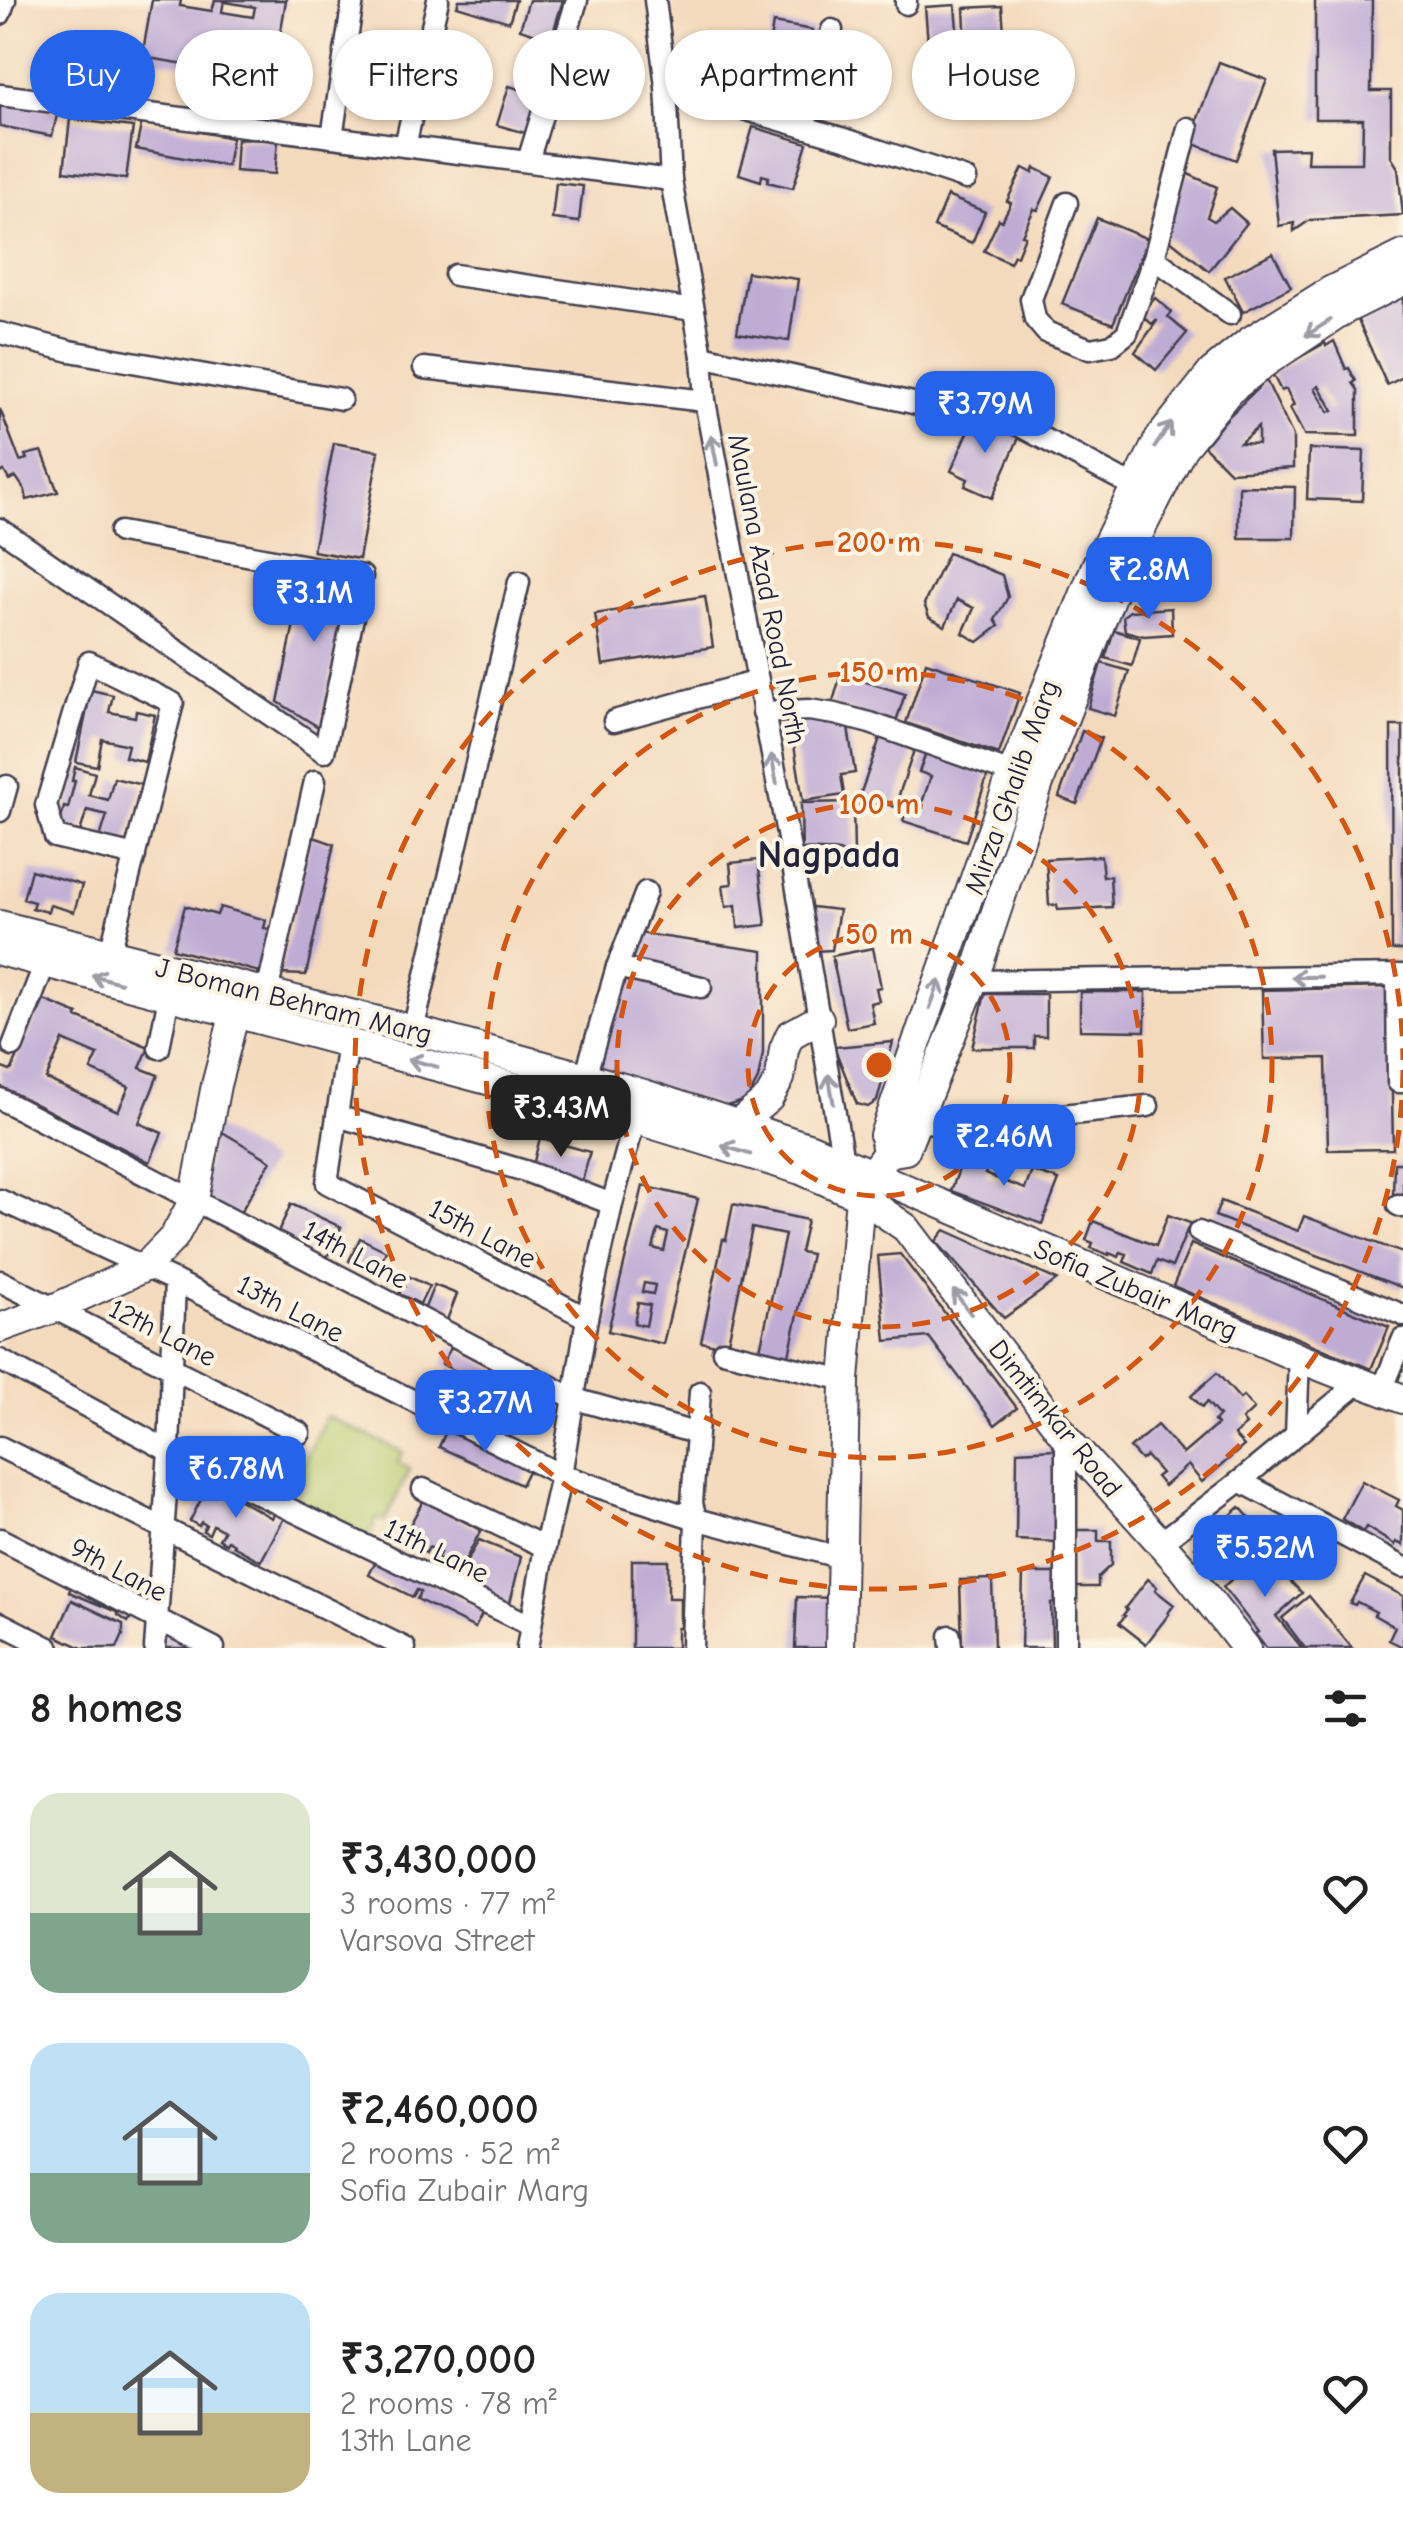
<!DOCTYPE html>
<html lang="en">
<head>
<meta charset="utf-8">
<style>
	body { margin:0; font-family:"Comic Neue",sans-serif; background:#f6f6f6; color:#222; height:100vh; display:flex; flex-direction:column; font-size:38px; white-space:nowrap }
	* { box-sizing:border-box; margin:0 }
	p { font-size:32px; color:#767676 }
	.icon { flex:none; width:55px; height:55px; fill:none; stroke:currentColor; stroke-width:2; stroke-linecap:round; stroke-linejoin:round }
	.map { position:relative; height:1648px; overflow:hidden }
	.side { display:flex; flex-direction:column; background:#fff; flex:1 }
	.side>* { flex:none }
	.guide { position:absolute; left:30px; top:30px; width:1345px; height:90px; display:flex; gap:20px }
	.price { position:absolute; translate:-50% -85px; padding:0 22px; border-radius:20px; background:#2563eb; color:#fff; font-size:32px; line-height:65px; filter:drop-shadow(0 2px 5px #0008) }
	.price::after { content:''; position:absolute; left:50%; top:60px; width:30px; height:22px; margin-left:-15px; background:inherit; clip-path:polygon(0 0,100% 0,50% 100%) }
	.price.selected { background:#222; color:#fff }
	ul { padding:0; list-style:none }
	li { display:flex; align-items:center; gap:30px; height:250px; padding:0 30px }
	li span { display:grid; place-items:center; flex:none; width:280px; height:200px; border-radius:30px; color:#555 }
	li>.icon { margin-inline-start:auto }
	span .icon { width:120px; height:120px; fill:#fffc; stroke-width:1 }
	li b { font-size:42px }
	h2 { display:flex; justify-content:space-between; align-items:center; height:120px; padding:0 30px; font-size:42px }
	.pill { padding:0 35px; border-radius:45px; background:#fff; box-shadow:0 2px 8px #0004; font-size:35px; line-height:90px }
	.pill.selected { background:#2563eb; color:#fff }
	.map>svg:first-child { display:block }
	.green { fill:#b5c96c; stroke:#6c7654; stroke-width:2.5 }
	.building { fill:#bfacd5; fill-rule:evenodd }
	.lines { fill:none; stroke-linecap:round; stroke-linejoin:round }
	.minor-casing { stroke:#423e4e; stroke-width:25 }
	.major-casing { stroke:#423e4e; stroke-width:32 }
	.minor { stroke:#fff; stroke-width:20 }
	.major { stroke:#fff; stroke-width:28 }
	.oneway { stroke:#9c9ca7 }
	.ring { fill:none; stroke:#d45411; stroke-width:5; stroke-dasharray:18 12 }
	.labels { text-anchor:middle; stroke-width:8; stroke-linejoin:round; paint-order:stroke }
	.street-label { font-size:28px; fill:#22223b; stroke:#fcf5e5 }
	.district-label { font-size:38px; font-weight:bold; fill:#22223b; stroke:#fcf5e5 }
	.centre { fill:#d45411; stroke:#fcf5e5; stroke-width:5 }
	.ring-label { font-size:30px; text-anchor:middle; font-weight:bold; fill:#d45411; stroke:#fcf5e5; stroke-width:8; stroke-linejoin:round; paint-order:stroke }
</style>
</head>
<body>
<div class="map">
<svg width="1403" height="1648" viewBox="0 0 1403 1648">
	<rect width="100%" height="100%" fill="#fcf5e5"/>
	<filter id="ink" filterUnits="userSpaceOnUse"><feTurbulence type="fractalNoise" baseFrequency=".01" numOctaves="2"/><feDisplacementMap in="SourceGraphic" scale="20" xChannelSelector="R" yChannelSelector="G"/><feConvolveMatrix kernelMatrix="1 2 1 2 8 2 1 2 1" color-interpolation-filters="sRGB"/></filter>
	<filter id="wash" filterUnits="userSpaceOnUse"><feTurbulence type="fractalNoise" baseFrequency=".0048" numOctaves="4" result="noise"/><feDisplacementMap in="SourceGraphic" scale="40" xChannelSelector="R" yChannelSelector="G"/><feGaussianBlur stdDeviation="2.25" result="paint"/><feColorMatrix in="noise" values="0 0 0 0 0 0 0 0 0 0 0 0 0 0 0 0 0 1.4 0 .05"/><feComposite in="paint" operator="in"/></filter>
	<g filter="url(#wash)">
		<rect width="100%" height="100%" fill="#f4dabd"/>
		<polygon class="green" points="326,1416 403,1452 398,1463 410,1469 385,1521 377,1518 365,1543 290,1507 303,1479 301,1469"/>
		<g id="blocks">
			<g class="building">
				<polygon points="152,0 181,0 180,6 212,11 215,0 224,0 222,12 253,17 255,7 225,2 225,0 286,0 276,60 287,62 284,80 142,57"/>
				<polygon points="459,0 516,0 509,22 457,6"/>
				<polygon points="529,0 563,0 551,39 520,29"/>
				<polygon points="1315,0 1372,0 1371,91 1391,91 1391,157 1398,168 1403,215 1310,220 1294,231 1294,223 1279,226 1271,149 1308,148 1307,163 1362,163 1363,119 1315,119"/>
				<polygon points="955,5 959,53 929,55 925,7"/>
				<polygon points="1002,6 1005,45 966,48 964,8"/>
				<polygon points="773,23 813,30 803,88 763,81"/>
				<polygon points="361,52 394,57 386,108 353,104"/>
				<polygon points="636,56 636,86 619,86 620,104 573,105 571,58"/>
				<polygon points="1219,62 1267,80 1236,160 1189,142"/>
				<polygon points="509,86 543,96 532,135 497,125"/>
				<polygon points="0,99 58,111 52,136 0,126"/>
				<polygon points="70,119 133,127 126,179 64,171"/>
				<polygon points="142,121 232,138 227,166 136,149"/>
				<polygon points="753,127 807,143 793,188 767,182 769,177 762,175 761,181 739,174"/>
				<polygon points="237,139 278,140 275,174 235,171"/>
				<polygon points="1023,168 1033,173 1035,168 1053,177 1038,210 1034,209 1022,235 1025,236 1017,256 1014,255 1010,263 984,251 999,219 1002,221 1011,203 1007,201"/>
				<polygon points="1186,173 1217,187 1207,217 1214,221 1230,208 1247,223 1209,271 1164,235"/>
				<polygon points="556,183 583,186 579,222 552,219"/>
				<polygon points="947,196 985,212 972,243 934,227"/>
				<polygon points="1097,218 1148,239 1113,324 1062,304"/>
				<polygon points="1273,253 1291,287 1243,312 1225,277"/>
				<polygon points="747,272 798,279 789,341 737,333"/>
				<polygon points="1403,296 1403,377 1387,385 1356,316"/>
				<polygon points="1155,298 1172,312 1168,317 1187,333 1156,370 1135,352 1157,321 1156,320 1152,324 1141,315"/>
				<path d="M1334,341L1346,369L1349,368L1356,381L1353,383L1358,390V436L1304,435L1290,408L1294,405L1286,389L1281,391L1272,373L1325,343L1326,346ZM1319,386L1333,410L1329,412L1315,388Z"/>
				<path d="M1266,380L1293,436V468L1230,472L1204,446L1229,416ZM1258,427V444L1240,443Z"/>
				<polygon points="0,409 20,461 27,459 25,455 42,451 58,492 27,500 25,490 16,477 9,480 4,471 0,473"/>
				<polygon points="975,416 1020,435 992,498 965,486 968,479 951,471"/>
				<polygon points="334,443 379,451 359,559 313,551"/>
				<polygon points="1309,449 1364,451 1362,501 1307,499"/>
				<polygon points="1239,486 1295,487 1294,538 1239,538"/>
				<polygon points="948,553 1002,575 1008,597 995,620 999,626 978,642 963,633 974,608 957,600 945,626 929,617 924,604"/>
				<polygon points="305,570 350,579 320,728 278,702"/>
				<polygon points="705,596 713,647 603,665 595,614"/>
				<polygon points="1171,608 1172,634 1144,636 1125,631 1123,616 1130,611"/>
				<polygon points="1114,630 1140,638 1132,666 1105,658"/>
				<polygon points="926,662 1020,693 999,754 906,723"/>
				<polygon points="1101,663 1129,671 1115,716 1088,708"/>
				<polygon points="841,674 905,694 895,725 832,705"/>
				<polygon points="91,690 113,695 109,712 135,717 136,711 155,715 145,762 125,757 128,745 102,739 97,766 76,762"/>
				<polygon points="824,715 826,724 847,721 855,773 841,775 844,795 803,801 790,720"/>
				<polygon points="1391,726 1403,726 1403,950 1392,950"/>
				<polygon points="1082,731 1101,738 1077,804 1059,797"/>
				<polygon points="880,738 914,750 895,807 860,795"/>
				<polygon points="926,753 988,774 966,841 903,821 908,805 920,809 931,776 919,772"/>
				<polygon points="75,767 95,773 89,795 108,800 114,778 142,785 126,845 100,838 107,815 87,810 80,832 59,827 64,807 68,808 75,781 72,781"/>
				<polygon points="853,802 854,855 802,855 801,803"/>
				<polygon points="311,836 334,844 306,975 280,974"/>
				<polygon points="1101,856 1103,877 1110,876 1112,907 1058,910 1057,905 1049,905 1046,859"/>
				<polygon points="758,860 766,925 738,928 736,905 726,907 723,885 732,884 730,863"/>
				<polygon points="31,870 82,885 74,912 50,905 48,912 32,908 34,902 23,899"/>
				<polygon points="185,906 217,915 220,907 266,920 264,928 278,932 267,974 173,949"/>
				<polygon points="803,906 839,910 832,950 813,951"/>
				<polygon points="638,933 763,951 763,1053 758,1079 747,1100 723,1107 594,1070"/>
				<polygon points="873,948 881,987 876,988 879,1001 870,1003 874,1023 847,1028 832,956"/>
				<polygon points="1390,987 1393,1149 1328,1150 1326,1058 1264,1059 1262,990"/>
				<polygon points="1080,992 1146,992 1145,1031 1080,1030"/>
				<polygon points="985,994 1046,994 1046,1036 1034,1036 1034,1048 972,1048"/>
				<path d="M44,1000L78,1014L77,1017L149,1047L140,1068L158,1075L139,1123L162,1133L150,1162L0,1086V1067L10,1071L12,1069ZM63,1040L98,1055L91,1070L129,1087L118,1111L46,1079Z"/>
				<polygon points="893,1042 877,1101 868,1107 857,1104 834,1047"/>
				<polygon points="214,1127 271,1161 237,1218 200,1198"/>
				<polygon points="540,1138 590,1152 582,1182 532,1169"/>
				<polygon points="967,1148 991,1157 985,1174 1025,1189 1032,1171 1059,1180 1042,1224 951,1191"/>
				<polygon points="1394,1163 1403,1163 1403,1194 1393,1194"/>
				<path d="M643,1186L698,1199L663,1344L608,1331ZM658,1230L668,1233L664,1251L653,1248ZM644,1283L655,1285L653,1294L642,1292ZM638,1303L650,1305L646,1326L634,1323Z"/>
				<polygon points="1221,1201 1298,1231 1304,1216 1403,1253 1403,1288 1215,1216"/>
				<polygon points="291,1204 341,1227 326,1260 276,1237"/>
				<polygon points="733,1204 807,1220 800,1252 811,1254 788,1360 759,1354 785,1235 752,1228 727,1347 701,1342 723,1239 726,1240"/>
				<polygon points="1168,1215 1190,1223 1172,1267 1157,1261 1152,1274 1124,1262 1127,1254 1121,1252 1119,1257 1109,1253 1109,1255 1091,1248 1093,1243 1086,1240 1093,1221 1156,1246"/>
				<polygon points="945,1230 1057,1280 1004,1318 936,1241"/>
				<polygon points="360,1238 386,1251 375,1274 349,1261"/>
				<polygon points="1191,1244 1389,1327 1371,1369 1173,1286"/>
				<polygon points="900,1254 1017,1408 995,1425 929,1337 886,1341 878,1256"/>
				<polygon points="408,1276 429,1286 420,1304 399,1294"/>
				<polygon points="434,1285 457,1294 445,1325 422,1315"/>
				<polygon points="452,1346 501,1372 492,1390 442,1364"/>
				<polygon points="442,1371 461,1382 448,1406 429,1396"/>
				<polygon points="1217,1373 1240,1399 1243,1396 1254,1409 1242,1420 1246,1425 1234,1435 1244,1446 1202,1482 1188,1465 1164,1486 1156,1477 1161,1473 1146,1456 1141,1460 1130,1448 1157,1425 1183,1454 1217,1425 1214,1421 1219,1416 1207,1402 1202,1407 1191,1396"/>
				<polygon points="449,1425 532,1463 521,1485 439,1447"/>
				<polygon points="1055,1449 1056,1542 1016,1540 1017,1451"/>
				<polygon points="211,1480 234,1492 232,1496 272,1518 275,1513 284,1518 261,1561 233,1546 234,1544 228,1540 226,1543 219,1539 224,1531 213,1525 209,1534 203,1531 206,1525 201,1522 199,1526 190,1521"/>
				<polygon points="1362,1481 1399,1500 1396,1506 1403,1510 1403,1545 1396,1542 1395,1545 1366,1527 1363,1532 1342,1519"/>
				<polygon points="423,1501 481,1530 460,1570 437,1558 440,1553 429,1547 426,1553 402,1540"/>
				<polygon points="1240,1507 1267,1538 1222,1577 1195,1547"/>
				<polygon points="1074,1530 1098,1530 1098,1541 1111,1541 1111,1565 1098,1577 1098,1587 1074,1587"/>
				<polygon points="479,1540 521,1557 508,1611 454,1584"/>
				<polygon points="1262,1552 1274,1565 1280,1559 1290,1568 1283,1574 1302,1593 1276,1616 1302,1648 1266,1648 1255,1634 1258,1632 1223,1587"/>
				<polygon points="378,1557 484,1610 475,1628 417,1599 421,1592 417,1590 413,1597 369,1575"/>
				<polygon points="632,1560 668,1560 668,1598 680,1598 680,1628 677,1628 677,1648 632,1648"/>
				<polygon points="1023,1573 1055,1573 1055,1603 1051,1603 1052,1648 1021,1648"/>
				<polygon points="1365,1576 1403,1596 1403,1647 1389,1640 1395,1627 1374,1615 1376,1612 1357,1602 1355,1605 1350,1603"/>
				<polygon points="992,1579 994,1648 962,1648 960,1580"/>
				<polygon points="1148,1579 1157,1587 1155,1590 1174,1605 1168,1613 1169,1614 1146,1644 1119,1623 1125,1616 1123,1615 1127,1610 1125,1608"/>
				<polygon points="72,1583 132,1616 128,1622 118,1615 119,1613 69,1592"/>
				<polygon points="1309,1596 1352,1648 1305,1648 1282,1618"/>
				<polygon points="797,1597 835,1598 833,1648 795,1648"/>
				<polygon points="72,1600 123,1624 123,1635 117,1648 82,1648 56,1636"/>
				<polygon points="168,1630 207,1648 162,1648 163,1634"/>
			</g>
		</g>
	</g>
	<g filter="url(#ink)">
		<use href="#blocks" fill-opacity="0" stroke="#423e4e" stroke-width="2.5"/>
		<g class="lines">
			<defs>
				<g id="minor">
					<polyline points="655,0 666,86 671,180 702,356 705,401 792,860 841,1149 839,1169"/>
					<polyline points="906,0 906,4"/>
					<polyline points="0,14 5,0"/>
					<polyline points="666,86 848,140 966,179"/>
					<polyline points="0,95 671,180"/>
					<polyline points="804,127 832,30"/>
					<polyline points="332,137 353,0"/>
					<polyline points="405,146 438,0"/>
					<polyline points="528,161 577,0"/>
					<polyline points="1067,203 1031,299 1035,319 1046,332 1090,349 1112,345 1127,333 1154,258 1188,128"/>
					<polyline points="1154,258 1230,314"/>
					<polyline points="455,275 694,310"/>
					<polyline points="0,333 70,351 341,399"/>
					<polyline points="702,356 922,405"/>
					<polyline points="424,368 705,401"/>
					<polyline points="978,404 1135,487"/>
					<polyline points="0,529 324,752 362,576 120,532"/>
					<polyline points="763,712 809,710 835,714 870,723 1026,778"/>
					<polyline points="614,721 758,681"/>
					<polyline points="0,811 7,786"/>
					<polyline points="792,860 836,862"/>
					<polyline points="110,953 173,703 89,662 46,805 55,837 135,856"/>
					<polyline points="617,967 701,987"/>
					<polyline points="1397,976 1398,1082 1403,1082"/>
					<polyline points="973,981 1403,975"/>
					<polyline points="267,993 315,781"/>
					<polyline points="413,1030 519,582"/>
					<polyline points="348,1043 327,1183 587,1318"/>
					<polyline points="13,1046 45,963"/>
					<polyline points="159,1048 169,996"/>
					<polyline points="585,1077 617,967 646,892"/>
					<polyline points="0,1099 575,1399 695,1433"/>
					<polyline points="337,1116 525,1171 612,1204"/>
					<polyline points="917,1122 1010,1125 1029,1130 1043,1117 1148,1106"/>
					<polyline points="0,1200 175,1281 561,1475 696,1519 842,1558"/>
					<polyline points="1398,1205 1403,1207"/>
					<polyline points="1199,1232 1403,1315"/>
					<polyline points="0,1281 300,1433"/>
					<polyline points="723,1351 845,1380"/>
					<polyline points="0,1360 169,1451 530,1625"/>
					<polyline points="1382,1390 1403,1339"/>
					<polyline points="1296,1435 1299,1358"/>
					<polyline points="0,1447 405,1648"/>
					<polyline points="1240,1481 1403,1567"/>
					<polyline points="423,1489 545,1547"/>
					<polyline points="0,1539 214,1648"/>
					<polyline points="1160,1543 1240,1481 1359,1383"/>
					<polyline points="0,1623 49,1648"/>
					<polyline points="950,1636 951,1648"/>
					<polyline points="155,1648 169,1451 175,1281"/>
					<polyline points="527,1648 545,1547 561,1475 587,1318 612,1204 635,1119"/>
					<polyline points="692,1648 696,1519 692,1503 700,1392"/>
					<polyline points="1066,1648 1066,1438"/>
				</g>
				<g id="major">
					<polyline points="0,925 413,1030 585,1077 644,1094 811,1148 1299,1358 1403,1399"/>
					<polyline points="0,951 635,1119 801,1170 860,1196 906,1228 1066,1438 1184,1569 1246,1648"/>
					<polyline points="738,1124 769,1098 780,1078 784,1049 790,1035 819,1019"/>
					<polyline points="887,1153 905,1150 973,981 1039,783 1124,562 1182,449 1229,391 1266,362 1346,309 1403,281"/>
					<polyline points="0,1328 55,1308 145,1267 174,1237 194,1200 216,1085 239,997"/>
					<polyline points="840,1648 845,1380 860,1196 870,1176 887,1153 884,1135 1012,774 1096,566 1159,439 1212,372 1250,341 1330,291 1403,255"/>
				</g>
			</defs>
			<use href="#minor" class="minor-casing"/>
			<use href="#major" class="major-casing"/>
			<use href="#minor" class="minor"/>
			<use href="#major" class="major"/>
		</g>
		<defs><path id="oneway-shaft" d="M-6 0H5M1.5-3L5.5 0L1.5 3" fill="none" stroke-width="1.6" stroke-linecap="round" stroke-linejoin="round" transform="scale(2.5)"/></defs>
		<g class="oneway">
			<use href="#oneway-shaft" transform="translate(1318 328) rotate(147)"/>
			<use href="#oneway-shaft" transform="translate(1163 435) rotate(-56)"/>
			<use href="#oneway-shaft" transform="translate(714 450) rotate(-101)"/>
			<use href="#oneway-shaft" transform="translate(774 769) rotate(-101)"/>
			<use href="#oneway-shaft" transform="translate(1306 977) rotate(179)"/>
			<use href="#oneway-shaft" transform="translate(106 979) rotate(-165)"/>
			<use href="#oneway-shaft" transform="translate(935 994) rotate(-70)"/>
			<use href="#oneway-shaft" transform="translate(423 1063) rotate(-165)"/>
			<use href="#oneway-shaft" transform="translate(831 1089) rotate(-100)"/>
			<use href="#oneway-shaft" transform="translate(736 1150) rotate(-163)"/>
			<use href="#oneway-shaft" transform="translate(962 1302) rotate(-127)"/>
		</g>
	</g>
	<g class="ring">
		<circle cx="879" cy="1065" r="131"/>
		<circle cx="879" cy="1065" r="262"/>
		<circle cx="879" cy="1065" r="393"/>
		<path d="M1403 1070A524 524 0 1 1 1403 1060"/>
	</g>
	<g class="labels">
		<g class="street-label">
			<text transform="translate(768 589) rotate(79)" y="10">Maulana Azad Road North</text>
			<text transform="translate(1011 787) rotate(-70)" y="10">Mirza Ghalib Marg</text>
			<text transform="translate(294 1000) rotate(14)" y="10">J Boman Behram Marg</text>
			<text transform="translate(483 1233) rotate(28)" y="10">15th Lane</text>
			<text transform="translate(356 1254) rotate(28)" y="10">14th Lane</text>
			<text transform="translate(1136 1289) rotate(23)" y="10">Sofia Zubair Marg</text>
			<text transform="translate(291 1308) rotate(27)" y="10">13th Lane</text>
			<text transform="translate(163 1332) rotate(27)" y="10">12th Lane</text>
			<text transform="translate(1056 1418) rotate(51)" y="10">Dimtimkar Road</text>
			<text transform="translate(437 1550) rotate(26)" y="10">11th Lane</text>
			<text transform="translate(119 1569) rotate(28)" y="10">9th Lane</text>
		</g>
		<g class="district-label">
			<text x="829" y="867">Nagpada</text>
		</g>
	</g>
	<circle cx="879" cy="1065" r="15" class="centre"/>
	<g class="ring-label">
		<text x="879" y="552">200 m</text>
		<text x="879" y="682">150 m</text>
		<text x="879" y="814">100 m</text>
		<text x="879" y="944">50 m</text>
	</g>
</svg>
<b class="price" style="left:985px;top:456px">₹3.79M</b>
<b class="price" style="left:1149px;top:622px">₹2.8M</b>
<b class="price" style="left:314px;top:645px">₹3.1M</b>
<b class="price selected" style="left:561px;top:1160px">₹3.43M</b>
<b class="price" style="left:1004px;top:1189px">₹2.46M</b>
<b class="price" style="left:485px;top:1455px">₹3.27M</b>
<b class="price" style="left:236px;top:1521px">₹6.78M</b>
<b class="price" style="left:1265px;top:1600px">₹5.52M</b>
<div class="guide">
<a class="pill selected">Buy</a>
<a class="pill">Rent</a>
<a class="pill">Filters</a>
<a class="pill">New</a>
<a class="pill">Apartment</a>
<a class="pill">House</a>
</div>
</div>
<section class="side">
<h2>8 homes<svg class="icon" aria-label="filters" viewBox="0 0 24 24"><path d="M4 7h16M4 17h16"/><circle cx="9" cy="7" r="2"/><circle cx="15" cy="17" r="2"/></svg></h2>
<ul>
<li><span style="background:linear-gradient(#dfe7d0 60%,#7fa58c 0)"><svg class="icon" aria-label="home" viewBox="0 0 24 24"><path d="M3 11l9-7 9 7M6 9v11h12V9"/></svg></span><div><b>₹3,430,000</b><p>3 rooms · 77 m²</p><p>Varsova Street</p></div><svg class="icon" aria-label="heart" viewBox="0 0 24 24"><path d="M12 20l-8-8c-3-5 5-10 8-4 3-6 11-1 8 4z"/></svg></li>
<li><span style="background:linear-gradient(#bfe0f5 65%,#7fa58c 0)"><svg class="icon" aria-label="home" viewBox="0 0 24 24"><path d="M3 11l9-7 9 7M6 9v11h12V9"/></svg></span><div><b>₹2,460,000</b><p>2 rooms · 52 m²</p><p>Sofia Zubair Marg</p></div><svg class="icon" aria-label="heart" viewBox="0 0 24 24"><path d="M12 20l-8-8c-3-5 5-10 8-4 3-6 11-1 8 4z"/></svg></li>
<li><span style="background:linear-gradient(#bfe0f5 60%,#c2b280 0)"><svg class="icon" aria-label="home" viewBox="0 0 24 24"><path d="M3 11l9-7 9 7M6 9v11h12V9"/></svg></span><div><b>₹3,270,000</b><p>2 rooms · 78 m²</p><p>13th Lane</p></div><svg class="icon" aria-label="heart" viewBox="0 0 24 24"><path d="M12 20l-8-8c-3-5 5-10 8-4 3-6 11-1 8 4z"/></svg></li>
</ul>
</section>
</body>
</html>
